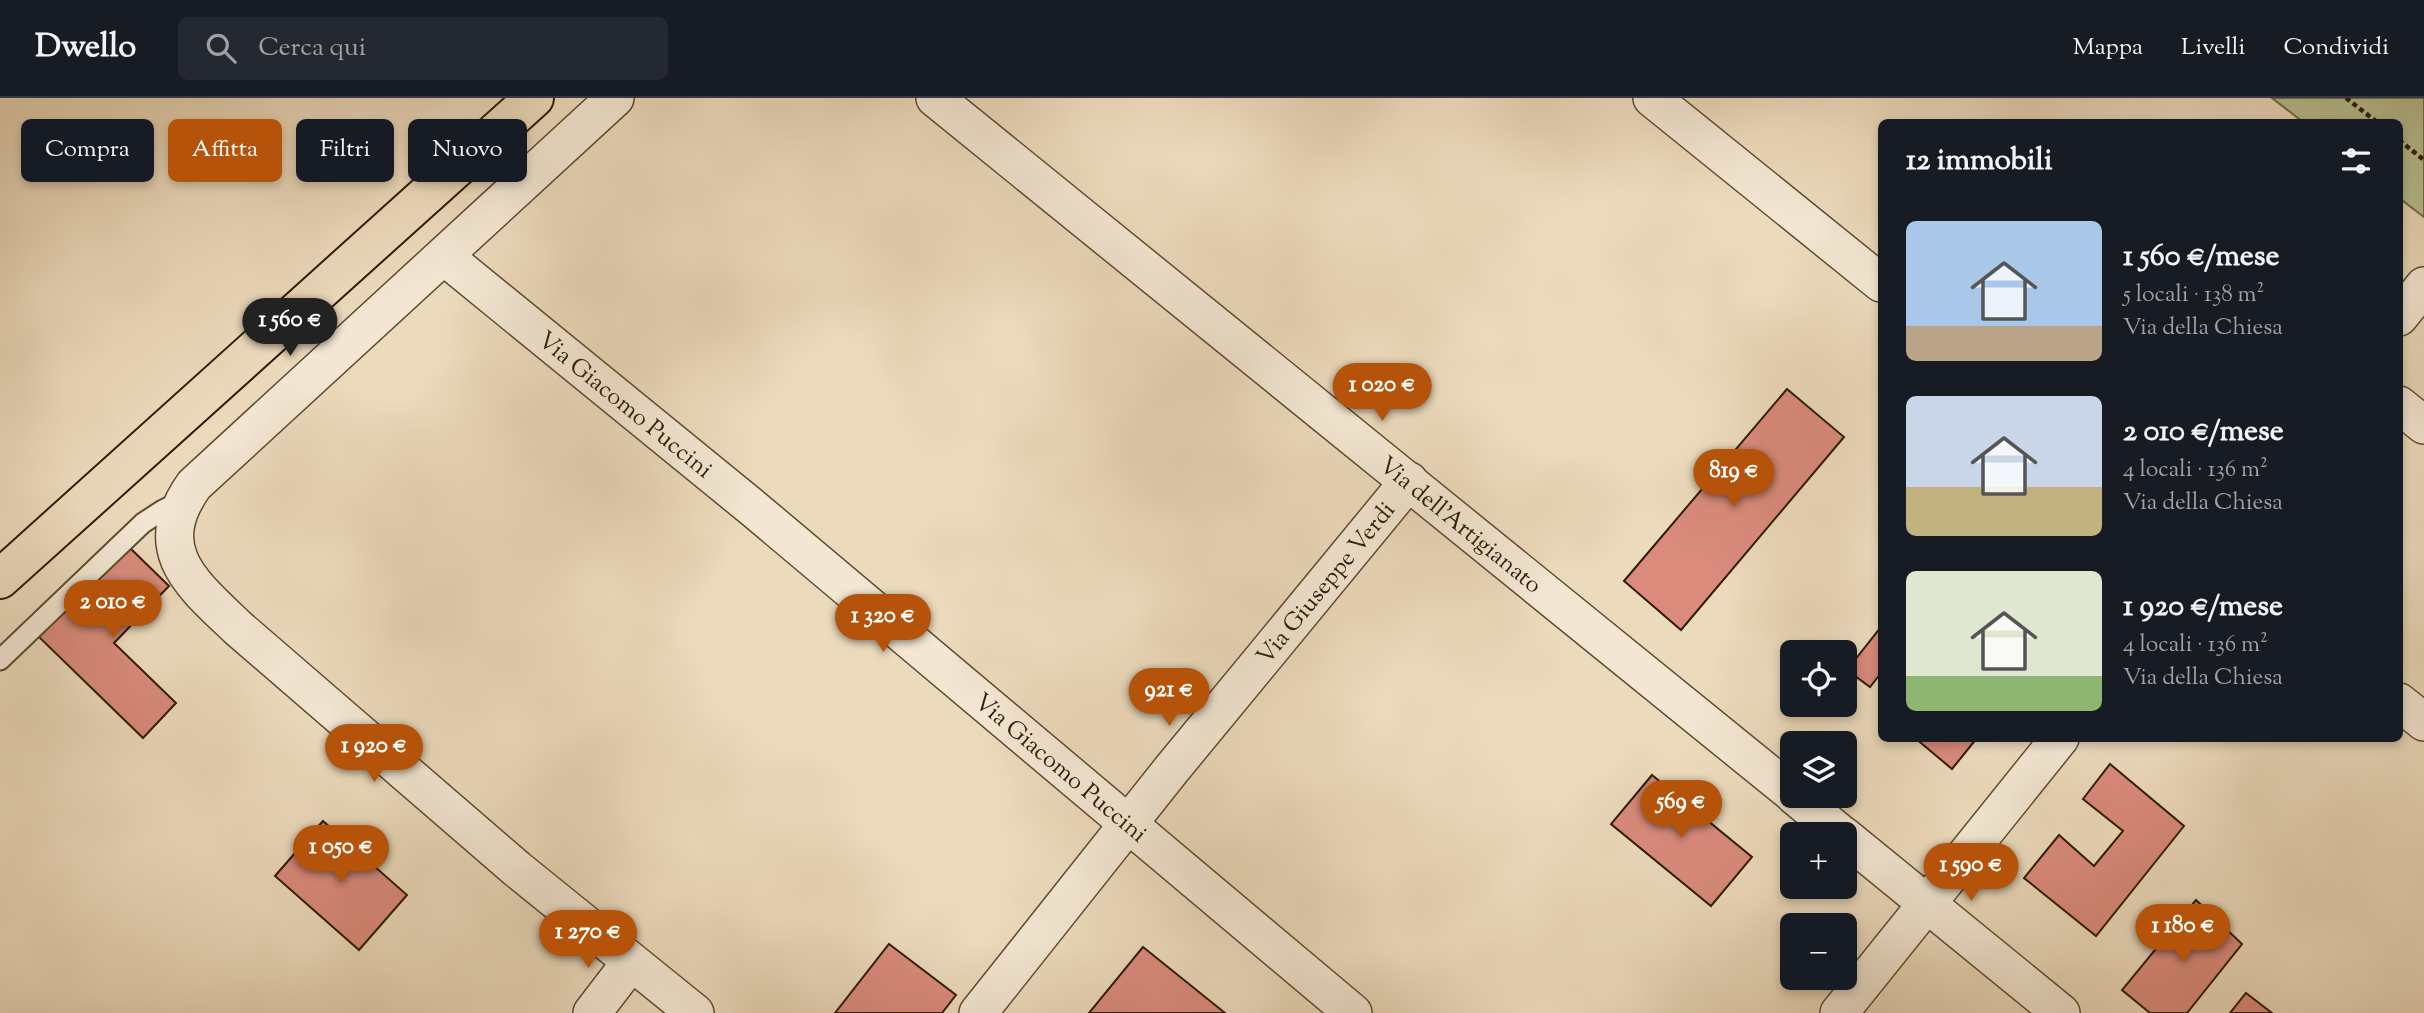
<!DOCTYPE html>
<html lang="it">
<head>
<meta charset="utf-8">
<style>
	body { margin:0; font-family:"Sorts Mill Goudy",serif; background:#242831; color:#f1f3f6; height:100vh; display:flex; flex-direction:column; font-size:26px; white-space:nowrap }
	* { box-sizing:border-box; margin:0 }
	p { font-size:23px; color:#9ea1a6 }
	.icon { flex:none; width:38px; height:38px; fill:none; stroke:currentColor; stroke-width:2; stroke-linecap:round; stroke-linejoin:round }
	.map { position:relative; flex:1; overflow:hidden }
	.panel { position:absolute; left:1878px; top:21px; width:525px; height:623px; display:flex; flex-direction:column; background:#171b24; border-radius:10px; box-shadow:0 4px 10px #0003 }
	.panel>* { flex:none }
	.guide { position:absolute; left:21px; top:21px; width:665px; height:63px; display:flex; gap:14px }
	.fabs { position:absolute; left:1780px; top:542px; display:grid; gap:14px }
	.fabs a { display:grid; place-items:center; width:77px; height:77px; border-radius:10px; background:#171b24; box-shadow:0 4px 10px #0003; font-size:35px }
	.price { position:absolute; translate:-50% -60px; padding:0 16px; border-radius:24px; background:#b45309; color:#fff; font-size:23px; line-height:46px; filter:drop-shadow(0 2px 4px #0008) }
	.price::after { content:''; position:absolute; left:50%; top:42px; width:21px; height:16px; margin-left:-10px; background:inherit; clip-path:polygon(0 0,100% 0,50% 100%) }
	.price.current { background:#222; color:#fff }
	ul { padding:0; list-style:none }
	li { display:flex; align-items:center; gap:21px; height:175px; padding:0 28px }
	li span { display:grid; place-items:center; flex:none; width:196px; height:140px; border-radius:10px; color:#555 }
	li>.icon { margin-inline-start:auto }
	span .icon { width:84px; height:84px; fill:#fffc; stroke-width:1 }
	li b { font-size:30px }
	h2 { display:flex; justify-content:space-between; align-items:center; height:84px; padding:0 28px; font-size:30px }
	.tag { padding:0 24px; border-radius:10px; background:#171b24; box-shadow:0 4px 10px #0003; font-size:24px; line-height:63px }
	.tag.current { background:#b45309; color:#fff }
	header { display:flex; align-items:center; gap:42px; box-sizing:border-box; height:98px; padding:0 35px; background:#171b24; border-bottom:2px solid #363941 }
	header strong { font-size:33px }
	nav { display:flex; gap:38px; margin-inline-start:auto; font-size:24px }
	.search { width:490px; height:63px; background:#242831; display:flex; align-items:center; gap:18px; box-sizing:border-box; padding:0 24px; border-radius:10px; color:#9ea1a6; font-size:26px }
	.map>svg:first-child { display:block }
	.green { fill:#b7c092; stroke:#736e49; stroke-width:2 }
	.building { fill:#da8b7c; stroke:#2f1c00; stroke-width:2 }
	.lines { fill:none; stroke-linecap:round; stroke-linejoin:round }
	.lane-casing { stroke:#5e4c2f; stroke-width:23 }
	.street-casing { stroke:#5e4c2f; stroke-width:40 }
	.primary-casing { stroke:#2f1c00; stroke-width:42 }
	.path { stroke:#2f1c00; stroke-width:4.5; stroke-dasharray:5 3.5; stroke-linecap:butt }
	.lane { stroke:#f3e7d3; stroke-width:19 }
	.street { stroke:#f3e7d3; stroke-width:37 }
	.primary { stroke:#ecdabc; stroke-width:38 }
	.labels { text-anchor:middle; stroke-width:6; stroke-linejoin:round; paint-order:stroke }
	.street-label { font-size:24px; fill:#2f1c00; stroke:#f3e7d3 }
</style>
</head>
<body>
<header>
<strong>Dwello</strong>
<div class="search"><svg class="icon" aria-label="search" viewBox="0 0 24 24"><circle cx="10" cy="10" r="6"/><path d="M15 15l6 6"/></svg>Cerca qui</div>
<nav><a>Mappa</a><a>Livelli</a><a>Condividi</a></nav>
</header>
<div class="map">
<svg width="2424" height="915" viewBox="0 0 2424 915">
	<rect width="100%" height="100%" fill="#ecdabc"/>
	<filter id="stains"><feTurbulence type="fractalNoise" baseFrequency=".00286" numOctaves="4"/><feColorMatrix values="0 0 0 0 .2 0 0 0 0 .09 0 0 0 0 .02 0 0 0 .5 -.17"/></filter>
	<radialGradient id="worn" r=".72"><stop offset=".6" stop-color="#630" stop-opacity="0"/><stop offset="1" stop-color="#630" stop-opacity=".3"/></radialGradient>
	<polygon class="green" points="2272,0 2424,0 2424,119 2399,100 2399,24 2303,24"/>
	<g class="building">
		<polygon points="1787,291 1844,339 1681,532 1624,483"/>
		<polygon points="127,447 169,488 114,545 176,605 143,640 39,539"/>
		<polygon points="1881,529 1881,575 1870,589 1847,572"/>
		<polygon points="1915,640 1977,640 1952,671"/>
		<polygon points="2110,666 2184,728 2096,838 2024,780 2059,737 2094,768 2123,733 2083,701"/>
		<polygon points="1652,677 1752,759 1711,808 1611,726"/>
		<polygon points="323,723 407,797 359,852 275,778"/>
		<polygon points="2196,802 2242,846 2187,915 2150,915 2122,892"/>
		<polygon points="889,846 956,897 942,915 835,915"/>
		<polygon points="1143,849 1225,915 1089,915"/>
		<polygon points="2246,895 2272,915 2230,915"/>
	</g>
	<g class="lines">
		<defs>
			<polyline id="lane" points="0,562 143,425 163,412 183,402"/>
			<g id="street">
				<path d="M615,0L194,387C148,452 192,486 238,530L517,771L695,915"/>
				<path id="s1" d="M935,0L1792,695"/>
				<polyline points="1652,0 1881,185"/>
				<path id="s2" d="M445,159L754,411L1353,915"/>
				<polyline points="2399,219 2424,188"/>
				<polyline points="2399,307 2424,327"/>
				<polyline points="2399,604 2424,624"/>
				<polyline points="1795,698 1842,737"/>
				<polyline points="1844,738 2061,915"/>
				<polyline points="592,915 631,864"/>
				<path id="s3" d="M978,915L1171,672L1409,383"/>
				<polyline points="1839,915 2060,640"/>
			</g>
			<polyline id="primary" points="0,481 534,0"/>
		</defs>
		<use href="#lane" class="lane-casing"/>
		<use href="#street" class="street-casing"/>
		<use href="#primary" class="primary-casing"/>
		<g class="path">
			<polyline points="2346,0 2377,24"/>
			<polyline points="2399,42 2424,62"/>
		</g>
		<use href="#lane" class="lane"/>
		<use href="#street" class="street"/>
		<use href="#primary" class="primary"/>
	</g>
	<g class="labels">
		<g class="street-label">
			<text dy="8" stroke="none"><textPath href="#s2" startOffset="233">Via Giacomo Puccini</textPath></text>
			<text dy="8" stroke="none"><textPath href="#s1" startOffset="677">Via dell'Artigianato</textPath></text>
			<text dy="8" stroke="none"><textPath href="#s3" startOffset="553">Via Giuseppe Verdi</textPath></text>
			<text dy="8" stroke="none"><textPath href="#s2" startOffset="800">Via Giacomo Puccini</textPath></text>
		</g>
	</g>
	<rect width="100%" height="100%" filter="url(#stains)"/>
	<rect width="100%" height="100%" fill="url(#worn)"/>
</svg>
<div class="fabs">
<a><svg class="icon" aria-label="locate" viewBox="0 0 24 24"><circle cx="12" cy="12" r="6"/><path d="M12 2v4M12 18v4M2 12h4M18 12h4"/></svg></a>
<a><svg class="icon" aria-label="layers" viewBox="0 0 24 24"><path d="M12 4l9 5-9 5-9-5zM3 14l9 5 9-5"/></svg></a>
<a>+</a>
<a>−</a>
</div>
<b class="price current" style="left:290px;top:260px">1 560 €</b>
<b class="price" style="left:1382px;top:325px">1 020 €</b>
<b class="price" style="left:1734px;top:411px">819 €</b>
<b class="price" style="left:113px;top:542px">2 010 €</b>
<b class="price" style="left:883px;top:556px">1 320 €</b>
<b class="price" style="left:1169px;top:630px">921 €</b>
<b class="price" style="left:374px;top:686px">1 920 €</b>
<b class="price" style="left:1681px;top:742px">569 €</b>
<b class="price" style="left:341px;top:787px">1 050 €</b>
<b class="price" style="left:1971px;top:805px">1 590 €</b>
<b class="price" style="left:2183px;top:866px">1 180 €</b>
<b class="price" style="left:588px;top:872px">1 270 €</b>
<div class="guide">
<a class="tag">Compra</a>
<a class="tag current">Affitta</a>
<a class="tag">Filtri</a>
<a class="tag">Nuovo</a>
</div>
<section class="panel">
<h2>12 immobili<svg class="icon" aria-label="filters" viewBox="0 0 24 24"><path d="M4 7h16M4 17h16"/><circle cx="9" cy="7" r="2"/><circle cx="15" cy="17" r="2"/></svg></h2>
<ul>
<li><span style="background:linear-gradient(#a9c7e8 75%,#b9a48a 0)"><svg class="icon" aria-label="home" viewBox="0 0 24 24"><path d="M3 11l9-7 9 7M6 9v11h12V9"/></svg></span><div><b>1 560 €/mese</b><p>5 locali · 138 m²</p><p>Via della Chiesa</p></div></li>
<li><span style="background:linear-gradient(#c9d6e8 65%,#c2b280 0)"><svg class="icon" aria-label="home" viewBox="0 0 24 24"><path d="M3 11l9-7 9 7M6 9v11h12V9"/></svg></span><div><b>2 010 €/mese</b><p>4 locali · 136 m²</p><p>Via della Chiesa</p></div></li>
<li><span style="background:linear-gradient(#dfe7d0 75%,#8fb573 0)"><svg class="icon" aria-label="home" viewBox="0 0 24 24"><path d="M3 11l9-7 9 7M6 9v11h12V9"/></svg></span><div><b>1 920 €/mese</b><p>4 locali · 136 m²</p><p>Via della Chiesa</p></div></li>
</ul>
</section>
</div>
</body>
</html>
